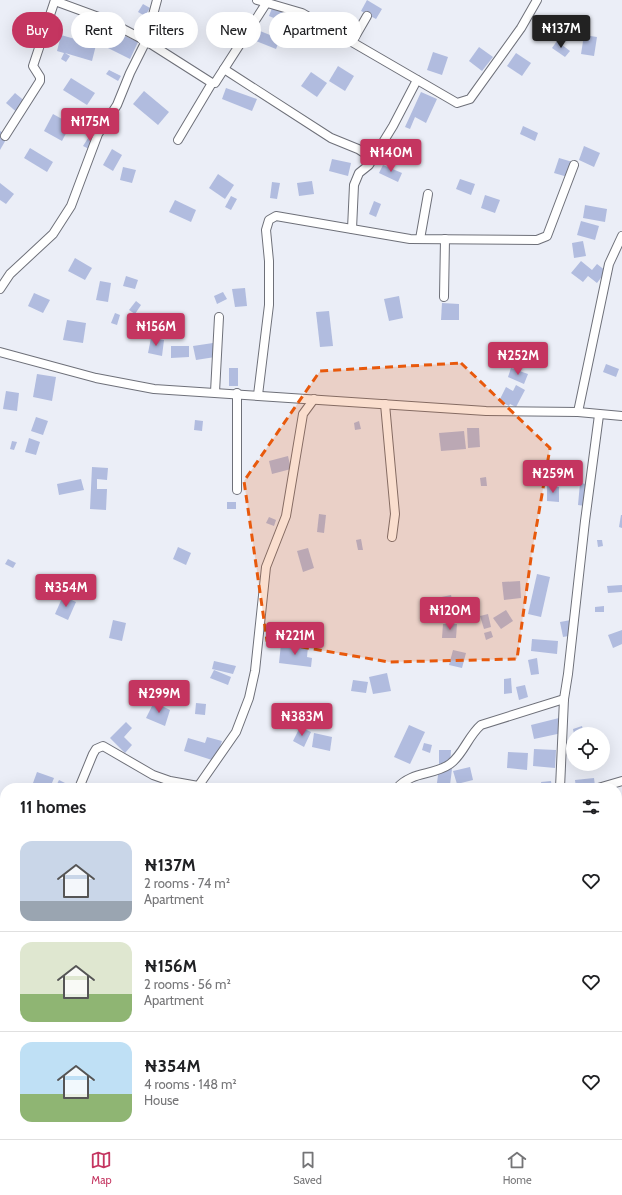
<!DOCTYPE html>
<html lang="en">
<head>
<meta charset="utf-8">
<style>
	body { margin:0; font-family:Cabin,sans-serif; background:#f6f6f6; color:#202124; height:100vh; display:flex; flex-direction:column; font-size:15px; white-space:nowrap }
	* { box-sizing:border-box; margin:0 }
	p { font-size:13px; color:#757577 }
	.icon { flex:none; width:22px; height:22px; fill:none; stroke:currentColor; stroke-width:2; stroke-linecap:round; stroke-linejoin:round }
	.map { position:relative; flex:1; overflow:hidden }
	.drawer { position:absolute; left:0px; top:783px; width:622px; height:356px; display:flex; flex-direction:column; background:#fff; border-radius:16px 16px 0 0; box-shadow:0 4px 16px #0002 }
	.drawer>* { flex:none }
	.guide { position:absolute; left:12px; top:12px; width:400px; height:36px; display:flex; gap:8px }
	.tools { position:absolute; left:566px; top:727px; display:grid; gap:8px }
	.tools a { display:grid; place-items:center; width:44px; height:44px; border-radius:50%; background:#fff; box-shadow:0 4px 16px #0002; font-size:20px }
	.price { position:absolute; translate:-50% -34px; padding:0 9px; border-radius:4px; background:#c43560; color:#fff; font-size:13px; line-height:26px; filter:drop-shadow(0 1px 2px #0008) }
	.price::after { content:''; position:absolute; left:50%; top:24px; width:12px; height:9px; margin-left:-6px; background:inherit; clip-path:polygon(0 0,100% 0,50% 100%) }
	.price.on { background:#222; color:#fff }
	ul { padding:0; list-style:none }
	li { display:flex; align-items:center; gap:12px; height:100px; padding:0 20px }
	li+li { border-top:1px solid #e0e0e0 }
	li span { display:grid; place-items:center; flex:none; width:112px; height:80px; border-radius:12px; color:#555 }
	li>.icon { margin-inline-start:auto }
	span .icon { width:48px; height:48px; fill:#fffc; stroke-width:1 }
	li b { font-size:17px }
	h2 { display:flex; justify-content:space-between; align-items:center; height:48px; padding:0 20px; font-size:17px }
	.tag { padding:0 14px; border-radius:18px; background:#fff; box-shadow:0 4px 16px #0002; font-size:14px; line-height:36px }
	.tag.on { background:#c43560; color:#fff }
	.dock { display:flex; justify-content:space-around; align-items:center; height:56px; border-top:1px solid #e0e0e0; background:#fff; font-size:11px; color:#757577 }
	.dock a { display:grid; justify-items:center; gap:2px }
	.dock .on { color:#c43560 }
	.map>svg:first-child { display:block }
	.building { fill:#b1bcdf }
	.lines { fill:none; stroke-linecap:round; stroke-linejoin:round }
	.street-casing { stroke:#6e7079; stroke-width:10 }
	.street { stroke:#fff; stroke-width:8 }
	.marked { fill:#e8590c; fill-opacity:0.2; stroke:#e8590c; stroke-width:3; stroke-dasharray:8 5; stroke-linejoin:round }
</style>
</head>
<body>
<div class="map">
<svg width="622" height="1139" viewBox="0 0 622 1139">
	<rect width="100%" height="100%" fill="#ebeef7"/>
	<g class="building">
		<polygon points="367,0 382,9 376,19 361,11"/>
		<polygon points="143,4 150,8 145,16 138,12"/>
		<polygon points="272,8 284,12 281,21 269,16"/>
		<polygon points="544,21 561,31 555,40 539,30"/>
		<polygon points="107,27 114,30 105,47 99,43"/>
		<polygon points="114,31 138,42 130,59 106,47"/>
		<polygon points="260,31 280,39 276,49 256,41"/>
		<polygon points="61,35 96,45 92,61 65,53 70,56 66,62 61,59 64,53 57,51"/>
		<polygon points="584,35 597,37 594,56 581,54"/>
		<polygon points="557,41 570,51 565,57 552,48"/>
		<polygon points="479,47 493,57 482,71 469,61"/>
		<polygon points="433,52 448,57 442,75 427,70"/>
		<polygon points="516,53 531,63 522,76 507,66"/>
		<polygon points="338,66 354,76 345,91 329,81"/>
		<polygon points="109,70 121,76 118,81 106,74"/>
		<polygon points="311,72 327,83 317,97 301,86"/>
		<polygon points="71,78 95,93 87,105 63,90"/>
		<polygon points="226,88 257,99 252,111 222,99"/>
		<polygon points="144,91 169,112 158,125 133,104"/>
		<polygon points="421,92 437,99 426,123 415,117 410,129 405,127"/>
		<polygon points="15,93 27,103 19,114 6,103"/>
		<polygon points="53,114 71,124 62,141 44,131"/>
		<polygon points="523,126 538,133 535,141 520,134"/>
		<polygon points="0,131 8,136 0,150"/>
		<polygon points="90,135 96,138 89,149 83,146"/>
		<polygon points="584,146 600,153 594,167 579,160"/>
		<polygon points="30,148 53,162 47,172 24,158"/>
		<polygon points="112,149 122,155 113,171 103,165"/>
		<polygon points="559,158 576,163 571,178 554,173"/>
		<polygon points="332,159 351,163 348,176 329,171"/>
		<polygon points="383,165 402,173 398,182 379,173"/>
		<polygon points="123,167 136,170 132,183 120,180"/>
		<polygon points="218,174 234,185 225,199 209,188"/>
		<polygon points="460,179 475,184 471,195 456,189"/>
		<polygon points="312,181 314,194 299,196 297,183"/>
		<polygon points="272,182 280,183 277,199 270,198"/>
		<polygon points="0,183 14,194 6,204 0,200"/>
		<polygon points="485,195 500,200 495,213 481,208"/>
		<polygon points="231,196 237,199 231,210 225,207"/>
		<polygon points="175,200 196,210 191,222 169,212"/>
		<polygon points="374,201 381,204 376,217 369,214"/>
		<polygon points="585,205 607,209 605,222 583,218"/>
		<polygon points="581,221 599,226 595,240 577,235"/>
		<polygon points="583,241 586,256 574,258 572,243"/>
		<polygon points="75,258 92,268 85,280 68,271"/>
		<polygon points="581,261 592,270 597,264 606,271 597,283 588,276 583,282 571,273"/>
		<polygon points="126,276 138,280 135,289 123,286"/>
		<polygon points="100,281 111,283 108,302 96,300"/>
		<polygon points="245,288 247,306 235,307 232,289"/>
		<polygon points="223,292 227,299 217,304 214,296"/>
		<polygon points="34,293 50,300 43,313 28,306"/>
		<polygon points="399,296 403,318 389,321 384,299"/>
		<polygon points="136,301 141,305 135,314 129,310"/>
		<polygon points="442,303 459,304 459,320 441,320"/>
		<polygon points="329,311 333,346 320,347 316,312"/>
		<polygon points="115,313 120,315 117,325 111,323"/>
		<polygon points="67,320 86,323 83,343 63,340"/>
		<polygon points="151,338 164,340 162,356 148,353"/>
		<polygon points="213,343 215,357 196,360 193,346"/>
		<polygon points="171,346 189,346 189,357 171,358"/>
		<polygon points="606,364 619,369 616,377 603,372"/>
		<rect x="229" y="368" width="9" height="18"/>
		<polygon points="511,368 528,374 524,384 508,377"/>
		<polygon points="37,374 56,377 52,401 33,397"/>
		<polygon points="516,385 525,390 516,407 510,404 509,406 499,401 506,387 513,391"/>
		<polygon points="6,391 19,393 17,411 3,409"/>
		<polygon points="36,417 48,421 43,435 31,431"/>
		<polygon points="195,420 203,421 202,431 194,430"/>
		<polygon points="359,421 361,429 355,430 354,423"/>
		<polygon points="467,428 479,428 480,447 468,448"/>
		<polygon points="464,431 466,449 441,451 439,433"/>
		<polygon points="29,438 40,442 36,455 25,452"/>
		<polygon points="12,441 17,442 14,450 10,449"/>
		<polygon points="288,456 291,469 272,474 269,461"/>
		<polygon points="92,467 108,468 107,480 97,479 97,489 107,489 106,510 90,509"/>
		<polygon points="486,477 487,486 481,486 480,478"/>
		<polygon points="81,479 84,490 59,495 57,484"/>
		<polygon points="580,483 586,484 585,506 578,505"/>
		<polygon points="547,486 559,487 559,502 547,501"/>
		<rect x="227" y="502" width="9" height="7"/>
		<polygon points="319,514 326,515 324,533 317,532"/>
		<polygon points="621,515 622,515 622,528 619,527"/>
		<polygon points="269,517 276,520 274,526 266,523"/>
		<polygon points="361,539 363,550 358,550 356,540"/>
		<polygon points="597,540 602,540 603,546 598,547"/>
		<polygon points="178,547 191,553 186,565 173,559"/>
		<polygon points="308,548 314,568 303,572 297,551"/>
		<polygon points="8,559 16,563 13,568 5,564"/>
		<polygon points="537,574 550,577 541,617 528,614"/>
		<polygon points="520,581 521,598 504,600 502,582"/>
		<polygon points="622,585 622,592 608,593 607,586"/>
		<polygon points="451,595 454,608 435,613 432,599"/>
		<polygon points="63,596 76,602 68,620 55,614"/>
		<polygon points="604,606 604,612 595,612 595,607"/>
		<polygon points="506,610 513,621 501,629 493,618"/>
		<polygon points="488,614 491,627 484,629 480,616"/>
		<polygon points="113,620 126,623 122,641 109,638"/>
		<polygon points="571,620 574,635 563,637 560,622"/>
		<polygon points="443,624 457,624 456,638 442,638"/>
		<polygon points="622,630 622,644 613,648 608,635"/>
		<polygon points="491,631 493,637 486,640 484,633"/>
		<polygon points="532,639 558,641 557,654 531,651"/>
		<polygon points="281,644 308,647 307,657 312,658 311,667 279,663"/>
		<polygon points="453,650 466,653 462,668 449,665"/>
		<polygon points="537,658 539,674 531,675 528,660"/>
		<polygon points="214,661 236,666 233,674 212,669"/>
		<polygon points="214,670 231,677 228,685 210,678"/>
		<polygon points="387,673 391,691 373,694 369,677"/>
		<polygon points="511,678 512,693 504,694 504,679"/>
		<polygon points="353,680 368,682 366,693 351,691"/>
		<polygon points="525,685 528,697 519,700 516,687"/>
		<polygon points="154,702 170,710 165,726 146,718"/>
		<polygon points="196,703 206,704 205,715 195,714"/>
		<polygon points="559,718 562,733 534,739 531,725"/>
		<polygon points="126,722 132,728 124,737 132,745 125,753 110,738"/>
		<polygon points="409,725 425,732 410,764 394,757"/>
		<polygon points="582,726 584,734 574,734 573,729"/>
		<polygon points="300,727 311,732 304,747 293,741"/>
		<polygon points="314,733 332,737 330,751 312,747"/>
		<polygon points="207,737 222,741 215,761 184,751 188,738 205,743"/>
		<polygon points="424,743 432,745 430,753 422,750"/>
		<polygon points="534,749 556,750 555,768 533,766"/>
		<polygon points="439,750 451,750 450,766 439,766"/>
		<polygon points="508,752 528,753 527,770 507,768"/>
		<polygon points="439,767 452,769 450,785 437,783"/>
		<polygon points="470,767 473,780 457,784 453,771"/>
		<polygon points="37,772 54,778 50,788 33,783"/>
		<polygon points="594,778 595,786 576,788 575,780"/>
		<polygon points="59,780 75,788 55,788"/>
		<polygon points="551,781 552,788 542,788 541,782"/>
		<polygon points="5,906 5,933 0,930 0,915"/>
		<polygon points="617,922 622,923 622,932 617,932"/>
		<polygon points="2,937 5,939 5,948 0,946"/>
		<polygon points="622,1019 622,1036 621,1036 619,1020"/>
		<polygon points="622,1040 622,1053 617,1054 617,1041"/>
		<polygon points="0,1084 5,1086 5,1100 0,1098"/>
		<polygon points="0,1102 5,1104 4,1117 0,1115"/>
		<polygon points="175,1134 194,1134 193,1139 174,1138"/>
		<polygon points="370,1134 387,1134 387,1139 370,1137"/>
	</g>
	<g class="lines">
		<defs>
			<g id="street">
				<polyline points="257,0 302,13 457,103 470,99 521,28 537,0"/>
				<polyline points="55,1 104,19 146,41 212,83"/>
				<polyline points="352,42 367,16"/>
				<polyline points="224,69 331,138 358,149 372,158"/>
				<polyline points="5,136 40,81 40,77 33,66 55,0"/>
				<polyline points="178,140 212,83 215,83 267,2"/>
				<polyline points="352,229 354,185 359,173 369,165 393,126 417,80"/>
				<polyline points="420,239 428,194"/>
				<polyline points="0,289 10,274 53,234 71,206 98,134 117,105 130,73 146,41 157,0"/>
				<polyline points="444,297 445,239"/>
				<polyline points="0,352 96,378 154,389 486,411 578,412 622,416"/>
				<polyline points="215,392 219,317"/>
				<polyline points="237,393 237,490"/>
				<polyline points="258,395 269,305 269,261 266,230 269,220 276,216 410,239 537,240 547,236 574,165"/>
				<polyline points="385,404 395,514 392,537"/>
				<polyline points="578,412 609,264 622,236"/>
				<polyline points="79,788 93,754 96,749 103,746 153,775 170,781 198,786"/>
				<polyline points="197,788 236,732 249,698 255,671 266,567 286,516 303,414 314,399"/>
				<path d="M397,788C412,771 433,776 450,764C463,755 468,736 481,725L564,699"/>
				<polyline points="560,788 564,699 568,674 585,521 599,415"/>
				<polyline points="598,788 622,781"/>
				<polyline points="617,945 622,944"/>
				<polyline points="0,974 5,977"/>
				<polyline points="0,1010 5,999"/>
				<polyline points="617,1051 622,1050"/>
				<polyline points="580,1134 580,1139"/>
				<polyline points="250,1139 252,1134"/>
				<polyline points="401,1139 403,1134"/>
			</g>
		</defs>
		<use href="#street" class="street-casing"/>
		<use href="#street" class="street"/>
	</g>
	<path class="marked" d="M461,363L550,448L531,558L517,659L389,662L267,641L244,481L320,371Z"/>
</svg>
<div class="tools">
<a><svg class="icon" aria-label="locate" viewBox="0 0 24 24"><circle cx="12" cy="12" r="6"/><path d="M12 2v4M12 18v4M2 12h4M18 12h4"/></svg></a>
</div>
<b class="price on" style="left:561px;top:49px">₦137M</b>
<b class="price" style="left:90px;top:142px">₦175M</b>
<b class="price" style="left:391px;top:173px">₦140M</b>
<b class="price" style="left:156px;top:347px">₦156M</b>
<b class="price" style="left:518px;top:376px">₦252M</b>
<b class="price" style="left:553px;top:494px">₦259M</b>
<b class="price" style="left:66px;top:608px">₦354M</b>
<b class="price" style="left:450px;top:631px">₦120M</b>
<b class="price" style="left:295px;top:656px">₦221M</b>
<b class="price" style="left:159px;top:714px">₦299M</b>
<b class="price" style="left:302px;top:737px">₦383M</b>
<div class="guide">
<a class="tag on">Buy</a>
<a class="tag">Rent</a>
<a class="tag">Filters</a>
<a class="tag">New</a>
<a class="tag">Apartment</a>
</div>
<section class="drawer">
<h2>11 homes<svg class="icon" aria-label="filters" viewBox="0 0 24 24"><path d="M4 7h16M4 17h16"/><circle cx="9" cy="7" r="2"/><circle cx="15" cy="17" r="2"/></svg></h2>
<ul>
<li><span style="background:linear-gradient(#c9d6e8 75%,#9aa5b1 0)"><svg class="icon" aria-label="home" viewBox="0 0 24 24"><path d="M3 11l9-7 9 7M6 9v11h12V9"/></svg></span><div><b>₦137M</b><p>2 rooms · 74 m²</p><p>Apartment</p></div><svg class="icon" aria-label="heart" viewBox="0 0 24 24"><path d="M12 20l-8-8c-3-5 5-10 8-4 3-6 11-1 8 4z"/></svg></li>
<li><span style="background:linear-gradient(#dfe7d0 65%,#8fb573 0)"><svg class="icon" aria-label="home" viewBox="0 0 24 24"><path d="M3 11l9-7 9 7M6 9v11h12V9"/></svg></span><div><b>₦156M</b><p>2 rooms · 56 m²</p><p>Apartment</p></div><svg class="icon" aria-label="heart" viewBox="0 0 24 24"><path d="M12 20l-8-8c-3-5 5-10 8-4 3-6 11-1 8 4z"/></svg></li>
<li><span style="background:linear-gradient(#bfe0f5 65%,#8fb573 0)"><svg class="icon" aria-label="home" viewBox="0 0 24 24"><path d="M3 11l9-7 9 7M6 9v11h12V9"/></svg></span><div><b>₦354M</b><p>4 rooms · 148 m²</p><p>House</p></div><svg class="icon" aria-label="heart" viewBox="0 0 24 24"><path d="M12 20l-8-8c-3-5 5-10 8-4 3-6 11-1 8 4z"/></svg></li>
</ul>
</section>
</div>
<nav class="dock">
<a class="on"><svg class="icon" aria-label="map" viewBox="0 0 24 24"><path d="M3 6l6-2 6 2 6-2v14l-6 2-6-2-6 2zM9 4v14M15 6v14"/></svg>Map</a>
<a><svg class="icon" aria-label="saved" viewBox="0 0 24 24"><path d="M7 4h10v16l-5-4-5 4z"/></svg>Saved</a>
<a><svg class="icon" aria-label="home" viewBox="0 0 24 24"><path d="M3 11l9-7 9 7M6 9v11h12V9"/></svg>Home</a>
</nav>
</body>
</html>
